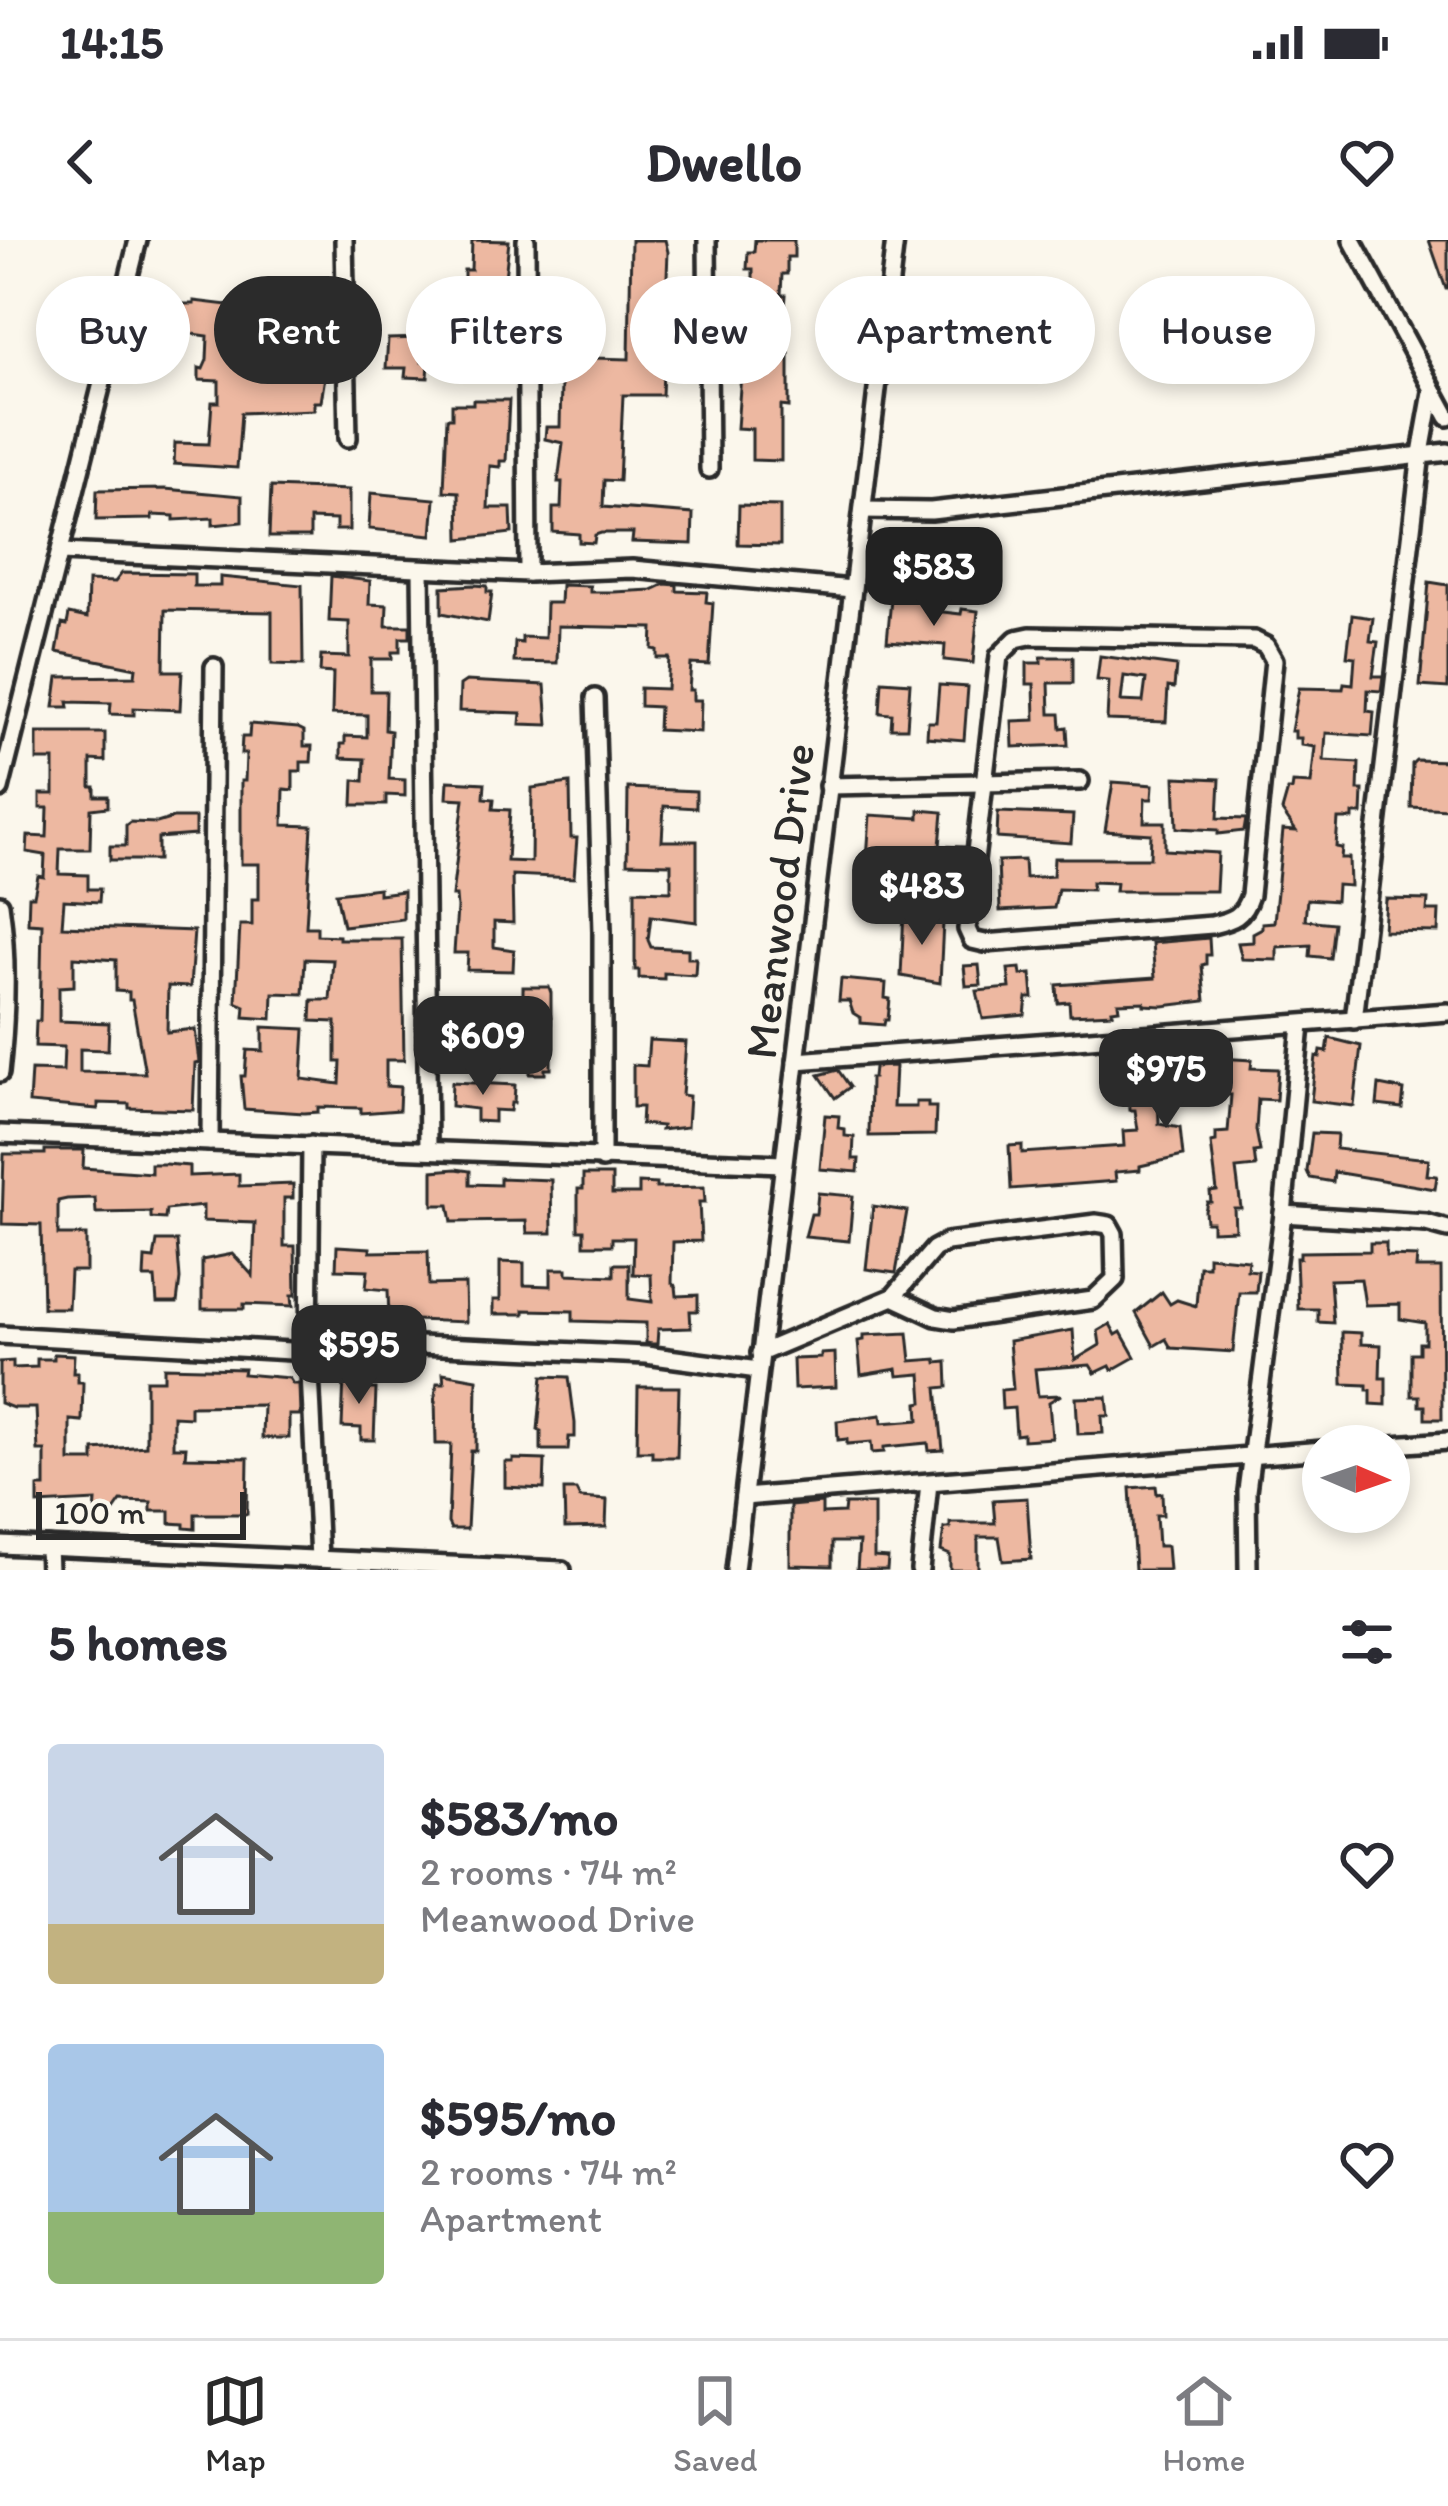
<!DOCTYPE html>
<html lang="en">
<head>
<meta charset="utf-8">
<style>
	body { margin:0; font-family:Itim,sans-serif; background:#f7f7f7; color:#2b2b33; height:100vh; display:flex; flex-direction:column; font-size:45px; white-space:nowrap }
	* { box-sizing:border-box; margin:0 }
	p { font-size:39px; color:#7c7c81 }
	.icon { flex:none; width:66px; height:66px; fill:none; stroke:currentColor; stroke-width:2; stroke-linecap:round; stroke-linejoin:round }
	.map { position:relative; height:1330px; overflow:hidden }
	.drawer { display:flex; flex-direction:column; background:#fff; flex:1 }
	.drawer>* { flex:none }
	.guide { position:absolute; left:36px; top:36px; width:1377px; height:108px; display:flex; gap:24px }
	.needle { width:78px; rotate:92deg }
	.buttons { position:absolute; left:1302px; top:1185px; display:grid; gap:24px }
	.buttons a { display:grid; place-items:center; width:108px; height:108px; border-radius:50%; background:#fff; box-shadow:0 6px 18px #0003; font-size:60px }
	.scale { position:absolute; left:36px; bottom:30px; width:210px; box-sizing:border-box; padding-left:12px; border:6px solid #2b2b2b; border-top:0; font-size:33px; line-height:42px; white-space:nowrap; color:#2b2b2b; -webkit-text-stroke:9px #fbf7ec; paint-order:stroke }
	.price { position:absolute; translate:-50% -102px; padding:0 27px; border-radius:24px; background:#2b2b2b; color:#fff; font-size:39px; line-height:78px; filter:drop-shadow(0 3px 6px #0008) }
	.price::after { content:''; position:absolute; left:50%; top:72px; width:36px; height:27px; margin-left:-18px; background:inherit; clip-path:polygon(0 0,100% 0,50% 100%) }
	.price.active { background:#222; color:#fff }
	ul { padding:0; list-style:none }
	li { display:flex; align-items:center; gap:36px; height:300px; padding:0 48px }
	li span { display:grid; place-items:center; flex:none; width:336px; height:240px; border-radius:12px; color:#555 }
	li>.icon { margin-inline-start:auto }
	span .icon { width:144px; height:144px; fill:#fffc; stroke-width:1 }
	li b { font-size:51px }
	h2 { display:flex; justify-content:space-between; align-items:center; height:144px; padding:0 48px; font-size:51px }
	.pill { padding:0 42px; border-radius:54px; background:#fff; box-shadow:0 6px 18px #0003; font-size:42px; line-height:108px }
	.pill.active { background:#2b2b2b; color:#fff }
	.status { display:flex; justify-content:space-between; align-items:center; height:84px; padding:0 60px; background:#fff; direction:ltr }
	.status svg { height:33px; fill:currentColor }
	header { display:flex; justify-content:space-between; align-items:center; height:156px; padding:0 48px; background:#fff; font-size:54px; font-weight:700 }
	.dock { display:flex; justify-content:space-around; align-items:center; height:168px; border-top:3px solid #e1e1e2; background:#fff; font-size:33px; color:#7c7c81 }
	.dock a { display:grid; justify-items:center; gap:6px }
	.dock .active { color:#2b2b2b }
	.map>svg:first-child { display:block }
	.building { fill:#edb8a1; stroke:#2b2b2b; stroke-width:3; fill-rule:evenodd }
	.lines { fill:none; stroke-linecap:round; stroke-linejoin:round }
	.minor-casing { stroke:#2b2b2b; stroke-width:24 }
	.minor { stroke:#fbf7ec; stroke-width:15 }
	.labels { text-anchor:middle; stroke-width:9; stroke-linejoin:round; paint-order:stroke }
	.street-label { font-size:45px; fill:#2b2b2b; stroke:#fbf7ec }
</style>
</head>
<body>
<div class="status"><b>14:15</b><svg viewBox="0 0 49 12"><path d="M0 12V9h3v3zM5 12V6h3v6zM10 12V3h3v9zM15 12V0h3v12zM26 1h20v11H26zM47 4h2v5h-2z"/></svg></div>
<header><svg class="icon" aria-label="back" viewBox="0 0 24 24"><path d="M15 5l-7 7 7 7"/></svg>Dwello<svg class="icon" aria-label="heart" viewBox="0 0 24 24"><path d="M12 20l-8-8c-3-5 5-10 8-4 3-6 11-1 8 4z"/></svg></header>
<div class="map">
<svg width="1448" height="1330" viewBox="0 0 1448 1330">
	<rect width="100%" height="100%" fill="#fbf7ec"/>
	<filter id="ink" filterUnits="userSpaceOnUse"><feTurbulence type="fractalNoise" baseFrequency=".00833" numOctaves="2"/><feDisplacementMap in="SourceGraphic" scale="24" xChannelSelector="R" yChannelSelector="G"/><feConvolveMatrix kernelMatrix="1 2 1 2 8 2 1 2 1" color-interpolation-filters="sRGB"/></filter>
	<g filter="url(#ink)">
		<g class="building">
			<polygon points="472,0 509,1 505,38 489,38 489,71 478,70 478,83 448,83 452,46 464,44 464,30 471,30"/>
			<polygon points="631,0 665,0 668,12 662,155 623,155 619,241 604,240 603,267 693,274 692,304 632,302 633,293 601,293 595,295 594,303 579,302 579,294 553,292 553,268 561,268 562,242 558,242 563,203 545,199 546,187 560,187 561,143 544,143 545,122 568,119 568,109 593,109 593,118 629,119"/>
			<polygon points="755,0 794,0 794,17 787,17 787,34 782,34 781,55 786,55 782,106 783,113 789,113 789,167 781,166 781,221 752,220 752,189 737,188 741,134 754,134 754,99 733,98 736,53 753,54 753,29 747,29 748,12 754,12"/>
			<polygon points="1429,0 1448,0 1448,49 1446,49"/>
			<polygon points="194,61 236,66 237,126 326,130 321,162 314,162 314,170 241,173 237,228 174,224 175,203 209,204 212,162 219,162 219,141 199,140 199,128 203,129 207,120 208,96 179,92 180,64 194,64"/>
			<polygon points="422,98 422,122 429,122 428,138 405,137 406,128 386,128 388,99"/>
			<polygon points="446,98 458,98 461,105 457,127 445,126"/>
			<polygon points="473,160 509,160 506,221 500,221 500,227 490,226 488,268 511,268 512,293 460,299 459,252 444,251 447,178 452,178 452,164 473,164"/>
			<polygon points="271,247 349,250 349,290 336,290 336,280 310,279 310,297 269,297"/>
			<polygon points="165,249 242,256 242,282 213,285 213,278 174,280 174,276 152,275 152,279 96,280 97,250"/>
			<polygon points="371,253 435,259 432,295 369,289"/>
			<polygon points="739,265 780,266 780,305 738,304"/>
			<polygon points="122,333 194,334 194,346 220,346 220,337 302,345 303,425 272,424 272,372 165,370 164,431 182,431 180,470 134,468 134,475 110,474 111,463 68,462 69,467 54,467 58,437 135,436 136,428 57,412 62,384 67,385 69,374 87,378 88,341 115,342"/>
			<polygon points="331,336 370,341 369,364 387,365 386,386 410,386 410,398 400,398 400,412 392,412 392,419 371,419 371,451 386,451 385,490 391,491 389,539 405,540 405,556 386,555 386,565 353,565 354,540 364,541 365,519 341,518 341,504 345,504 345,496 367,497 367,475 332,474 333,433 320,432 321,416 349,417 349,382 329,381"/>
			<polygon points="1429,342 1448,345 1448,448 1420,446"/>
			<polygon points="665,344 677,345 677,351 707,352 706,362 713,363 709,425 691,424 689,450 693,450 693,460 701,460 700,492 658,490 659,467 640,466 640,448 667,449 669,418 657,418 657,410 652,409 653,388 558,386 557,423 514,422 515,402 522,403 522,397 545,398 546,363 560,363 561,345 590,346 590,352 614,352 652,350"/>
			<polygon points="474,345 487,346 487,352 492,352 488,382 442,373 442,347"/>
			<polygon points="891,359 925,361 925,370 961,374 962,369 978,371 973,423 944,420 945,405 887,401"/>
			<polygon points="1352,375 1373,378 1370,401 1378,402 1373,436 1383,436 1381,451 1368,450 1367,471 1374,472 1372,496 1326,493 1324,521 1359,523 1358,550 1363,550 1362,574 1353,574 1353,579 1338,579 1336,607 1342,608 1341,618 1349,618 1350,646 1337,645 1336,661 1307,659 1305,680 1334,683 1330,718 1310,716 1311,705 1277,707 1277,720 1242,719 1238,703 1253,702 1253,693 1262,688 1262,683 1274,682 1283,590 1296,591 1282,571 1288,550 1292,550 1293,543 1311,544 1315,507 1301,505 1301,498 1295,498 1295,491 1291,491 1299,448 1343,449 1344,443 1353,444 1355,417 1347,416"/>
			<path d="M1100,416L1176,426L1174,448L1168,447L1166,482L1107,480L1109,441L1097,440ZM1124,436L1146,439L1143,462L1121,461Z"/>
			<polygon points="1041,417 1073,417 1073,443 1049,443 1050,474 1060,474 1061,488 1067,487 1068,505 1013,507 1012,481 1035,480 1034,444 1027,444 1027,423 1041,423"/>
			<polygon points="466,441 545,445 548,485 520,484 521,473 459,471 460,445"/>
			<polygon points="882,441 910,443 907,488 891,488 892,474 880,473"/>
			<polygon points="939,445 968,447 964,500 927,497 928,482 936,482"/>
			<polygon points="250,484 298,488 304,491 304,506 312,506 311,522 301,522 301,531 293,531 293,550 284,549 283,585 312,586 306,687 317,687 317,695 339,696 339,699 402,699 404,820 386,820 386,846 400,847 399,870 361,873 361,868 318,867 318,872 304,873 244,869 241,836 245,836 247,810 263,811 263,787 305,789 302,839 340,844 341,822 336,822 336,782 311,781 312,760 330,760 333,720 305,719 303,754 273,753 272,779 244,777 245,766 236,762 240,685 252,685 252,659 259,659 259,624 241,624 241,541 245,541 246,514 241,514 242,497 249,497"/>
			<path d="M37,493H105V521L91,520V547H95V556H108V567L91,569L90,609H60L59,634L88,635V649H100L99,662L64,660L62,686L194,691L190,747L168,746L167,792L195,789L199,822L195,823L193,870L129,868V864L98,863V869L29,863L31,830L63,831L64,807L35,806L36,781H40L42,684L28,683L29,656H34L38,636L44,637L45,615L27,612L28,596L47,597L48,568H40V554H54V520H37ZM74,717L116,720V751L129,752V760H132L145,833L80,832V809L108,810L109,783L59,781V747L74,746Z"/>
			<polygon points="1416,520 1448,521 1448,569 1411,567 1412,524"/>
			<polygon points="1175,537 1220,539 1218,578 1246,579 1244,591 1218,594 1218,590 1177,588"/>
			<polygon points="448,541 485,543 484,558 494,559 493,569 510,570 507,621 531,622 532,548 570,543 571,598 577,598 574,638 512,635 513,683 494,682 494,707 514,710 513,731 467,730 468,713 454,713 457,668 456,656 452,656 464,559 447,558"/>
			<polygon points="1113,542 1153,545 1152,559 1145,559 1144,582 1165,582 1165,610 1218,613 1216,651 1115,651 1116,643 1092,642 1092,650 1058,649 1054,668 1000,671 998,621 1024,620 1025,638 1053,636 1054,618 1150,618 1151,594 1105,591"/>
			<polygon points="628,548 696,551 696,568 664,566 662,601 697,601 697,682 651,676 648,700 651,707 688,709 688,718 696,718 695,735 664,733 664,739 639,738 639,730 635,730 635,650 671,651 671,624 627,623"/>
			<polygon points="919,570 943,572 940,606 964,607 963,620 939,619 937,643 912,641 913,633 881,631 882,620 867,619 870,575 919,578"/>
			<polygon points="998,572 1073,575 1071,603 997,598"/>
			<polygon points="173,578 195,578 195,595 158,598 158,620 110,620 110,606 126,606 126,585 130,582 157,583"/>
			<polygon points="379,648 379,654 403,651 403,679 343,686 336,653"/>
			<polygon points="1386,659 1428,660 1427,671 1439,671 1438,692 1384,691"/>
			<polygon points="904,672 924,673 924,681 943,682 940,743 901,736"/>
			<polygon points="1209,698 1210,715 1206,715 1206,724 1202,725 1205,761 1163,766 1144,765 1144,762 1118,763 1119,769 1112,770 1113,773 1070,775 1069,762 1058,763 1057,745 1155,738 1152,703"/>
			<polygon points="979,725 981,745 966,746 964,726"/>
			<polygon points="1020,728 1021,735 1031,734 1033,758 1027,758 1025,775 983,779 977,751 1010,748 1008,729"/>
			<polygon points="841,739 886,743 885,758 890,759 888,780 885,780 884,785 861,783 861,778 853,773 849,761 839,761"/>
			<polygon points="523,747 549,747 551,753 551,829 545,829 545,834 530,834 530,823 525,823 529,790 524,790 528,758 523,758"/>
			<polygon points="1329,798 1361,806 1354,866 1311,861 1316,816 1320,817 1321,811 1327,812"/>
			<polygon points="649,800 686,802 682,855 689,856 687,887 661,890 662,886 641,884 642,867 633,867 633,825 647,826"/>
			<polygon points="1182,816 1252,820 1251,828 1278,829 1276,860 1258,859 1256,890 1260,911 1254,912 1256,927 1236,929 1241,968 1234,968 1235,990 1212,991 1212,982 1206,982 1205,971 1207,962 1211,962 1210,952 1217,951 1211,903 1216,902 1216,893 1228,892 1231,855 1169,852 1169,855 1158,855 1159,884 1180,888 1183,916 1140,926 1140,930 1115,932 1116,941 1011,949 1009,906 1022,905 1022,913 1124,906 1123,891 1138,890 1135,870 1130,870 1129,845 1120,845 1119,825"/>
			<polygon points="895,826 893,867 916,867 916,862 928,862 928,867 936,867 935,895 869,896 870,838 873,838 874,827"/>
			<polygon points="838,830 850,847 835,858 819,835"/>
			<polygon points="452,842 515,845 514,863 511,863 510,871 494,870 494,882 476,881 476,869 451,866"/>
			<polygon points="1379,845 1404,850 1402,868 1377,865"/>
			<polygon points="825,875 839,876 838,888 845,889 845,896 854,897 853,919 859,919 858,932 820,929"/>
			<polygon points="1312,893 1337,894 1336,909 1429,919 1427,935 1437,936 1435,949 1334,932 1333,942 1310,938 1307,931"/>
			<polygon points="45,910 84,910 83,928 151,933 151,924 165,924 189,926 189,936 239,934 239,946 293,944 293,958 284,958 284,1006 295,1006 296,1055 292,1055 293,1066 244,1064 244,1069 202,1069 202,1020 233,1014 253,1036 255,983 203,981 203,966 166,970 165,979 151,978 151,972 96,973 95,958 67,959 58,961 58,995 86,995 86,1031 70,1031 68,1068 43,1068 41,985 2,984 4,914 45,914"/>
			<polygon points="456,929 470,931 470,944 500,945 500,938 551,940 552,993 527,993 526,981 452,982 449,965 433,965 433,931"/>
			<polygon points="583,935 612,935 612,954 639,954 639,943 656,944 656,948 704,947 705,962 699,962 701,1001 673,1002 672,1043 676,1046 677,1056 698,1055 698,1071 690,1071 691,1088 658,1089 657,1104 652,1104 646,1103 646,1083 573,1081 573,1071 524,1070 524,1074 493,1074 493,1060 500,1060 500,1022 524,1023 524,1045 551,1046 551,1029 567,1029 567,1034 614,1036 614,1024 629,1024 629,1059 652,1062 651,1035 633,1034 634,998 612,998 612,1005 584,1005 584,990 578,990 578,949 583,949"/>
			<polygon points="818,953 853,956 849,1001 805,997 811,974 816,974"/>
			<polygon points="873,966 907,971 896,1033 866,1029"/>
			<polygon points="157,1001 177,1001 180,1039 177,1063 157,1063 155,1038 144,1038 145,1018 154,1019"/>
			<polygon points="1370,1003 1386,1003 1386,1016 1417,1017 1416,1028 1441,1028 1442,1179 1425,1179 1425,1166 1419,1166 1419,1156 1411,1156 1411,1113 1419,1113 1419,1103 1425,1103 1425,1083 1400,1079 1400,1064 1365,1065 1361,1039 1330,1040 1333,1083 1318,1082 1318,1069 1298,1069 1296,1018 1300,1018 1300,1012 1370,1011"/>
			<polygon points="337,1006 370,1008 370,1012 428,1011 429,1045 465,1044 466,1082 389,1079 388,1050 366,1048 368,1030 336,1029"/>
			<polygon points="1208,1016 1248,1020 1247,1030 1258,1031 1256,1052 1239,1052 1233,1112 1171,1108 1166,1099 1154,1106 1136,1073 1162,1052 1170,1064 1177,1060 1196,1066 1199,1026 1208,1026"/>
			<polygon points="1110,1084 1116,1095 1121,1092 1135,1117 1112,1130 1110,1126 1095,1133 1090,1125 1035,1129 1038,1156 1061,1155 1049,1162 1052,1198 1023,1200 1023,1194 1016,1195 1014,1168 1002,1169 1001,1150 1013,1149 1009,1101 1073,1090 1075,1120 1100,1105 1098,1091"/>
			<polygon points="1342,1092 1361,1093 1361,1104 1381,1105 1380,1138 1386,1138 1386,1165 1371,1164 1371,1150 1367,1150 1367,1145 1343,1144"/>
			<polygon points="908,1093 911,1121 936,1119 937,1123 947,1122 948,1147 937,1148 943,1210 929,1211 928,1203 884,1207 884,1212 872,1213 871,1202 847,1204 847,1199 838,1200 837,1181 881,1175 882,1183 919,1180 918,1163 923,1162 921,1134 898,1136 897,1129 861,1135 858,1101 864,1100 864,1095"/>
			<polygon points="835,1113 836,1147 794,1149 793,1119 821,1118 821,1114"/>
			<polygon points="54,1114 74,1115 73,1133 78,1133 78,1142 83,1142 82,1181 70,1180 70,1221 94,1221 94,1210 146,1206 146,1140 164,1140 164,1127 244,1129 243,1134 289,1138 293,1144 299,1144 300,1175 289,1175 289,1198 262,1198 263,1165 190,1166 190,1177 173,1176 173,1207 186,1207 185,1217 248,1218 247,1274 195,1274 195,1289 184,1288 184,1284 170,1283 170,1271 151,1271 151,1262 121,1261 111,1275 95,1275 96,1261 38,1264 38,1247 45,1247 45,1211 38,1211 36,1168 13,1168 0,1163 0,1122 13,1121 13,1128 37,1127 37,1119 54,1119"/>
			<polygon points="443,1133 477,1139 476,1211 471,1211 467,1289 451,1289 448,1283 451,1204 436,1204 435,1156 437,1143 444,1143"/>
			<polygon points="543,1136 569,1137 575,1183 575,1197 569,1197 568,1210 541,1210 541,1191 538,1190"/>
			<polygon points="344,1137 363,1138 363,1149 376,1149 374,1200 361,1200 361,1188 342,1187"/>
			<polygon points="638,1147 679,1147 677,1217 652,1217 652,1211 637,1211"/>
			<polygon points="1107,1157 1109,1176 1102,1176 1103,1193 1078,1194 1076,1158"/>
			<polygon points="513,1219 545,1220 544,1249 505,1247 505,1222 513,1222"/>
			<polygon points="1156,1246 1157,1254 1162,1253 1163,1275 1156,1275 1158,1306 1167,1306 1169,1330 1135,1330 1130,1248"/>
			<polygon points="564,1250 576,1250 580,1258 607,1260 606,1287 565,1288"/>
			<polygon points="1027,1258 1031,1319 1003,1321 999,1297 978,1297 978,1330 950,1330 950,1315 941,1311 944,1288 950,1288 950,1283 995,1283 993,1260"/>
			<polygon points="822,1263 822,1274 844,1273 845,1264 874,1264 874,1317 888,1318 887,1330 857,1330 859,1302 832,1302 832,1326 790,1325 790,1266"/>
		</g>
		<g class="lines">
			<defs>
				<g id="minor">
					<polyline points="344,0 348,198"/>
					<polyline points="526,0 528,333"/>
					<polyline points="707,0 709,229"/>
					<polyline points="1352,0 1448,177"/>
					<polyline points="863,270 931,271 1448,212"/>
					<polyline points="61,312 528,333 632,329 852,349"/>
					<polyline points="421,329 428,908"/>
					<path d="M1030,396L1254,400L1266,406L1274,420L1250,655C1243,677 1233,680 1212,685L985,703L972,700L967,689L999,416L1016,399Z"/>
					<polyline points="595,458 602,691 602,919"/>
					<polyline points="828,546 1080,541"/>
					<polyline points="0,549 138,0"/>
					<path d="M0,664C8,719 6,777 0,833"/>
					<polyline points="1354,780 1421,213 1432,152"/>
					<polyline points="796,821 1448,772"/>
					<polyline points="0,894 783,924"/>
					<polyline points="210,902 214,427"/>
					<polyline points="311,905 309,1112 319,1319"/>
					<polyline points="1283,974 1426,983 1448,989"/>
					<polyline points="0,1095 309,1112 419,1105 646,1115 758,1130"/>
					<polyline points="760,1113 893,1057 934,1009 947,1002 1096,983 1109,985 1114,994 1115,1039 1093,1060 954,1080 936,1077 893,1057"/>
					<polyline points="1378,1206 1448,1201"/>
					<polyline points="744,1257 1323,1210"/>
					<polyline points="0,1305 562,1330"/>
					<polyline points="48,1307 49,1330"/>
					<polyline points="735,1330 895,0"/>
					<polyline points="920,1330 929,1243"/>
					<polyline points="1248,1330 1247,1251 1283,974 1301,785"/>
				</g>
			</defs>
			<use href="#minor" class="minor-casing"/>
			<use href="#minor" class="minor"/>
		</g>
	</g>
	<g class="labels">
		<g class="street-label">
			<text transform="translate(779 661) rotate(-83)" y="16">Meanwood Drive</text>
		</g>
	</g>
</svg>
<div class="buttons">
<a><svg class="needle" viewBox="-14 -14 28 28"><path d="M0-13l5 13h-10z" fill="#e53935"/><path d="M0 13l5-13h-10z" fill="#7c7c81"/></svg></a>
</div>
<div class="scale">100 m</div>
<b class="price active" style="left:934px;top:389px">$583</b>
<b class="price" style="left:922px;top:708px">$483</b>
<b class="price" style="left:483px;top:858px">$609</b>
<b class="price" style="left:1166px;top:891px">$975</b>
<b class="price" style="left:359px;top:1167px">$595</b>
<div class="guide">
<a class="pill">Buy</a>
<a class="pill active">Rent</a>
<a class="pill">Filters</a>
<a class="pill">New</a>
<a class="pill">Apartment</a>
<a class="pill">House</a>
</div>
</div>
<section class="drawer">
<h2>5 homes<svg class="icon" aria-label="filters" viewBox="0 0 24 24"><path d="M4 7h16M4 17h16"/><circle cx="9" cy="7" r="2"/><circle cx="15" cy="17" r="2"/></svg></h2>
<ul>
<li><span style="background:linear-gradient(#c9d6e8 75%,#c2b280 0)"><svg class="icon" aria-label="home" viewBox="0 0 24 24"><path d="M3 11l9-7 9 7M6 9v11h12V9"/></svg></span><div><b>$583/mo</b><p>2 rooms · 74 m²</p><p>Meanwood Drive</p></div><svg class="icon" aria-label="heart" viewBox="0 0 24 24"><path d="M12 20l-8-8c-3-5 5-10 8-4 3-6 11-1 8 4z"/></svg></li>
<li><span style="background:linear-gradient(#a9c7e8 70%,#8fb573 0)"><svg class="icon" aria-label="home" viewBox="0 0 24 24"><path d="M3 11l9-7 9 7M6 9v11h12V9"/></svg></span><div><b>$595/mo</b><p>2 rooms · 74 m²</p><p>Apartment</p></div><svg class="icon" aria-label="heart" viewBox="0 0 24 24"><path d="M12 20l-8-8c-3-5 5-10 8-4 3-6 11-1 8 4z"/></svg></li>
</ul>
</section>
<nav class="dock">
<a class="active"><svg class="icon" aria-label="map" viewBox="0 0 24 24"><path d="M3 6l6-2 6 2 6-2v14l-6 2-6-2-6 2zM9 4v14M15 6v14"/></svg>Map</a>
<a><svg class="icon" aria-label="saved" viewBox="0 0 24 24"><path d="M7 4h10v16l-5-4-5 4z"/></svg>Saved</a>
<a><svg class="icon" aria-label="home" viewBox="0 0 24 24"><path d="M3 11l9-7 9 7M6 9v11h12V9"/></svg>Home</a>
</nav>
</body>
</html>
